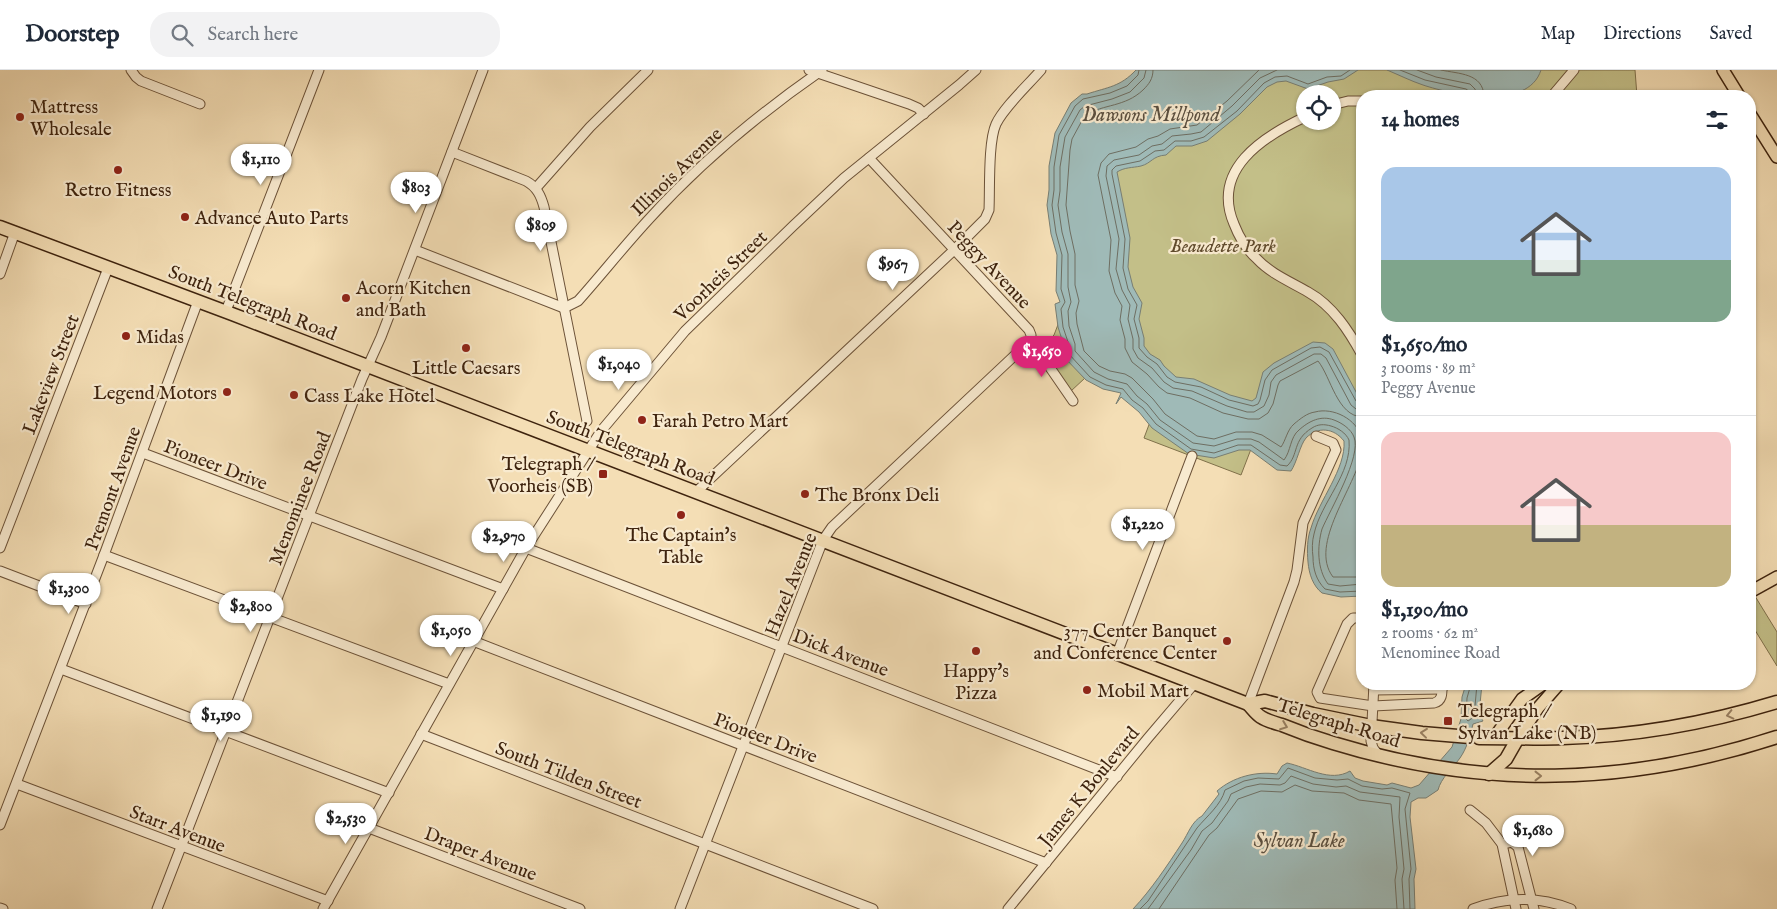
<!DOCTYPE html>
<html lang="en">
<head>
<meta charset="utf-8">
<style>
	body { margin:0; font-family:"IM FELL English",serif; background:#f2f2f3; color:#1f2937; height:100vh; display:flex; flex-direction:column; font-size:19px; white-space:nowrap }
	* { box-sizing:border-box; margin:0 }
	p { font-size:16px; color:#747a83 }
	.icon { flex:none; width:28px; height:28px; fill:none; stroke:currentColor; stroke-width:2; stroke-linecap:round; stroke-linejoin:round }
	.map { position:relative; flex:1; overflow:hidden }
	.panel { position:absolute; left:1356px; top:20px; width:400px; height:600px; display:flex; flex-direction:column; background:#fff; border-radius:20px; box-shadow:0 1px 4px #0004 }
	.panel>* { flex:none }
	.tools { position:absolute; left:1296px; top:15px; display:grid; gap:10px }
	.tools a { display:grid; place-items:center; width:45px; height:45px; border-radius:50%; background:#fff; box-shadow:0 1px 4px #0004; font-size:25px }
	.price { position:absolute; translate:-50% -42px; padding:0 11px; border-radius:18px; background:#fff; color:#222; font-size:16px; line-height:32px; filter:drop-shadow(0 1px 2px #0008) }
	.price::after { content:''; position:absolute; left:50%; top:30px; width:15px; height:11px; margin-left:-8px; background:inherit; clip-path:polygon(0 0,100% 0,50% 100%) }
	.price.active { background:#db2777; color:#fff }
	ul { padding:0; list-style:none }
	li { display:grid; align-content:center; gap:10px; height:265px; padding:0 25px }
	li+li { border-top:1px solid #e0e1e3 }
	li span { display:grid; place-items:center; height:155px; border-radius:15px; color:#555 }
	li>.icon { margin-inline-start:auto }
	span .icon { width:90px; height:90px; fill:#fffc; stroke-width:1 }
	li b { font-size:21px }
	h2 { display:flex; justify-content:space-between; align-items:center; height:60px; padding:0 25px; font-size:21px }
	header { display:flex; align-items:center; gap:30px; box-sizing:border-box; height:70px; padding:0 25px; background:#fff; border-bottom:1px solid #e0e1e3 }
	header strong { font-size:24px }
	nav { display:flex; gap:28px; margin-inline-start:auto; font-size:18px }
	.search { width:350px; height:45px; background:#f2f2f3; display:flex; align-items:center; gap:12px; box-sizing:border-box; padding:0 18px; border-radius:20px; color:#747a83; font-size:19px }
	.map>svg:first-child { display:block }
	.green { fill:#c3bf88; stroke:#80714b; fill-rule:evenodd }
	.water { fill:#9fbab7; stroke:#787e73 }
	.lines { fill:none; stroke-linecap:round; stroke-linejoin:round }
	.shore { stroke:#6e6e62; stroke-width:1 }
	.minor-casing { stroke:#6c5238; stroke-width:11 }
	.major-casing { stroke:#3e230e; stroke-width:14 }
	.highway-casing { stroke:#3e230e; stroke-width:15 }
	.minor { stroke:#f8eacf; stroke-width:9 }
	.major { stroke:#f4deb5; stroke-width:11 }
	.highway { stroke:#f4deb5; stroke-width:12 }
	.oneway { stroke:#998062 }
	.poi-dot { fill:#8f2418; stroke:#f8eacf; stroke-width:2 }
	.labels { text-anchor:middle; stroke-width:4.5; stroke-linejoin:round; paint-order:stroke }
	.poi-label { font-size:19px; fill:#3e230e; stroke:#f8eacf; text-anchor:start }
	.street-label { font-size:19px; fill:#3e230e; stroke:#f8eacf }
	.park-label { font-size:19px; font-style:italic; fill:#5f4a2c; stroke:#f8eacf }
	.water-label { font-size:20px; font-style:italic; fill:#5b5041; stroke:#f8eacf }
</style>
</head>
<body>
<header>
<strong>Doorstep</strong>
<div class="search"><svg class="icon" aria-label="search" viewBox="0 0 24 24"><circle cx="10" cy="10" r="6"/><path d="M15 15l6 6"/></svg>Search here</div>
<nav><a>Map</a><a>Directions</a><a>Saved</a></nav>
</header>
<div class="map">
<svg width="1777" height="839" viewBox="0 0 1777 839">
	<rect width="100%" height="100%" fill="#f4deb5"/>
	<filter id="stains"><feTurbulence type="fractalNoise" baseFrequency=".004" numOctaves="4"/><feColorMatrix values="0 0 0 0 .2 0 0 0 0 .09 0 0 0 0 .02 0 0 0 .5 -.17"/></filter>
	<radialGradient id="worn" r=".72"><stop offset=".6" stop-color="#630" stop-opacity="0"/><stop offset="1" stop-color="#630" stop-opacity=".3"/></radialGradient>
	<g class="green">
		<path d="M1189,0H1635L1637,26H1362V508L1353,350L1280,304L1241,405L1144,368L1150,352L1119,296L1085,308L1071,321L1067,319L1041,278L1054,265L1072,218L1086,97ZM1305,24H1332V51H1305Z"/>
		<polygon points="1750,518 1777,562 1777,596 1750,552"/>
	</g>
	<g class="water">
		<path d="M1136,0H1358L1344,9L1328,12L1308,19L1286,11L1277,12L1267,17L1240,44L1207,71L1192,76H1176L1166,85C1152,86 1152,93 1141,96C1132,98 1125,97 1117,102L1130,168L1128,197L1133,217L1142,233L1139,249L1144,268V276L1150,284L1160,290L1164,296L1176,307L1194,309L1230,325L1252,331L1256,328L1263,302L1274,293L1313,272L1325,273L1333,279L1362,333V526L1341,527L1322,523C1313,516 1309,504 1308,492C1307,481 1307,468 1311,458C1319,430 1346,399 1344,371C1334,358 1318,356 1306,368C1300,375 1297,392 1291,401L1277,400L1250,380H1239L1214,388L1189,384L1152,358L1139,342L1121,327L1116,334L1121,323L1103,319L1086,310L1064,287L1063,283L1059,280L1063,279L1064,276L1058,257L1055,234L1060,232L1056,221L1057,185L1051,164L1047,135L1049,120V96L1055,63L1071,33L1082,24H1087C1108,17 1120,17 1136,0Z"/>
		<path d="M1387,0H1541C1528,41 1453,25 1423,15C1411,11 1399,5 1387,0Z"/>
		<path d="M1466,614H1482L1479,644L1483,651L1473,654C1470,666 1467,678 1460,688C1452,699 1441,708 1438,720L1426,728H1418L1411,732L1410,747L1416,799L1414,809L1415,839H1133C1151,820 1167,796 1182,773C1188,764 1192,751 1202,746L1219,724L1217,721C1233,707 1256,701 1277,704L1282,696L1287,693C1307,697 1330,713 1350,701L1355,708L1363,711L1387,715L1392,713L1411,718L1419,715L1452,677L1461,649L1462,627Z"/>
	</g>
	<g class="lines">
		<g class="shore">
			<path d="M1139,0L1138,5L1127,16L1110,23L1083,29L1075,36L1059,65L1054,97V120L1052,135L1056,163L1062,185L1061,219L1065,232L1061,239L1063,257L1069,275L1068,283L1090,307L1106,315L1123,319L1132,330L1143,338L1156,354L1191,379L1214,383L1238,375H1251L1280,395L1287,396C1299,385 1292,370 1312,358C1318,354 1324,354 1331,356C1338,358 1346,363 1349,370C1352,404 1321,432 1314,464C1312,471 1312,480 1313,487C1313,499 1316,510 1325,519L1340,522L1362,521"/>
			<path d="M1146,0L1144,8L1130,22L1112,29L1085,36L1080,40L1065,67L1060,97V121L1058,135L1062,162L1068,184V217L1071,232L1068,241L1069,256L1075,274V281L1094,302L1108,309L1127,314L1137,326L1147,334L1160,350L1193,373L1214,376L1237,369H1251L1259,372L1284,390C1291,381 1290,367 1299,360C1309,351 1321,345 1334,350C1342,353 1351,359 1354,367C1362,386 1330,440 1322,459C1317,477 1317,499 1328,514L1340,516L1362,514"/>
			<path d="M1153,0C1153,9 1149,14 1143,20C1125,37 1104,34 1085,45L1072,69L1070,80L1066,135L1070,161L1075,184V215L1079,231L1076,243L1077,254L1084,281L1099,296L1110,301L1125,304L1132,308L1153,329L1165,344L1197,366L1214,369L1236,362H1252L1262,365L1281,377C1286,370 1287,360 1294,354C1300,349 1307,343 1315,342C1333,337 1357,349 1362,368"/>
			<path d="M1259,0L1227,31L1197,55L1170,59L1158,66L1148,69L1136,77L1109,84L1101,93L1098,105L1111,170L1109,201L1115,223L1122,236L1120,250L1125,269V278L1132,292L1147,304L1159,317L1167,323L1190,328L1223,343L1248,349H1259L1268,343L1273,334L1278,315L1280,311L1318,291C1331,307 1337,346 1362,347"/>
			<polyline points="1277,0 1260,8 1232,36 1201,62 1191,64 1172,66 1162,74 1152,76 1139,85 1114,90 1107,96 1106,106 1119,169 1116,199 1122,220 1130,235 1128,249 1133,269 1133,279 1138,288 1152,298 1164,312 1173,318 1192,321 1227,336 1247,342 1254,342 1264,336 1269,325 1271,312 1276,305 1314,284 1321,284 1326,288 1351,335 1356,339 1362,340"/>
			<polyline points="1350,0 1341,6 1327,7 1308,14 1287,6 1275,7 1264,13 1237,41 1204,67 1191,71 1175,71 1164,80 1155,81 1140,91 1116,96 1112,100 1112,104 1125,169 1123,198 1128,219 1137,235 1134,249 1139,268 1139,278 1147,287 1157,294 1167,307 1175,312 1201,317 1229,330 1253,336 1258,334 1260,330 1265,310 1272,300 1311,278 1320,277 1329,282 1356,331 1362,333"/>
			<polyline points="1400,0 1425,10 1466,19 1470,22 1470,26"/>
			<polyline points="1417,0 1436,7 1470,14 1475,19 1477,26"/>
			<path d="M1441,0C1459,4 1483,3 1484,26"/>
			<path d="M1362,382C1356,417 1308,474 1333,507H1362"/>
			<polyline points="1471,614 1467,628 1466,649 1468,651 1474,647 1477,614"/>
			<path d="M1140,839L1148,831L1197,758C1207,746 1221,735 1225,720L1244,711L1258,708L1279,709L1288,698L1315,708L1337,710L1348,709L1362,716L1382,719L1392,718L1410,723L1405,739L1411,799L1409,809L1410,839"/>
			<polyline points="1148,839 1191,780 1202,761 1212,753 1228,731 1231,724 1246,717 1260,714 1280,715 1285,713 1291,706 1313,714 1336,717 1346,716 1360,722 1400,727 1399,747 1404,799 1402,809 1404,839"/>
			<polyline points="1159,839 1209,765 1217,758 1238,729 1261,721 1282,722 1295,715 1312,721 1344,723 1359,730 1391,734 1397,798 1395,810 1397,839"/>
		</g>
		<defs>
			<g id="minor">
				<polyline points="131,0 136,7 141,11 200,34"/>
				<polyline points="809,0 909,34 918,38 924,44"/>
				<polyline points="1552,26 1574,0"/>
				<polyline points="1332,35 1348,31 1362,31"/>
				<path d="M1305,47C1262,67 1211,100 1234,154C1239,167 1247,180 1257,189C1271,204 1291,212 1308,222C1333,236 1349,261 1362,285"/>
				<path d="M452,82L526,111C537,117 541,126 544,137L587,351"/>
				<polyline points="869,88 1029,260 1031,265 1031,270 1073,331"/>
				<polyline points="536,118 590,57 648,0"/>
				<polyline points="415,180 564,238"/>
				<polyline points="0,204 15,162"/>
				<path d="M564,238L578,231C602,204 625,175 650,148C701,92 760,43 822,0"/>
				<polyline points="226,241 319,0"/>
				<polyline points="143,383 503,519"/>
				<path d="M696,422L954,180L985,149L989,140C990,118 988,72 996,54C1004,37 1028,15 1041,0"/>
				<polyline points="0,478 108,198"/>
				<polyline points="526,478 1117,707"/>
				<polyline points="104,485 449,614"/>
				<polyline points="0,501 86,534"/>
				<path d="M1362,548H1353L1347,554L1317,622L1320,628L1373,636L1434,633C1443,631 1442,622 1442,614"/>
				<polyline points="473,571 1046,793"/>
				<polyline points="1117,584 1192,386"/>
				<polyline points="61,599 389,723"/>
				<polyline points="1374,614 1371,671 1373,678 1379,686"/>
				<polyline points="1374,620 1442,619"/>
				<polyline points="1248,634 1294,512 1297,500 1303,453 1336,380 1333,373 1316,366"/>
				<polyline points="421,664 873,839"/>
				<polyline points="17,714 328,831"/>
				<polyline points="1470,740 1486,753 1502,774 1516,839"/>
				<polyline points="0,755 104,485 198,231"/>
				<polyline points="369,758 580,839"/>
				<polyline points="1502,774 1512,772 1518,777 1534,839"/>
				<polyline points="0,838 3,839"/>
				<polyline points="157,839 362,309 381,267 483,0"/>
				<polyline points="323,839 526,478 601,361 685,261 793,156 844,108 959,15 976,0"/>
				<polyline points="680,839 823,470 832,457 1031,270"/>
				<polyline points="1008,839 1148,668 1194,614"/>
				<path d="M1473,839C1505,827 1539,826 1571,839"/>
			</g>
			<g id="major">
				<polyline points="1723,0 1739,26"/>
				<polyline points="1750,44 1777,87"/>
				<polyline points="1750,522 1777,507"/>
				<polyline points="1494,668 1522,629 1543,614"/>
				<polyline points="1518,668 1538,638 1559,614"/>
			</g>
			<g id="highway">
				<path d="M0,157L232,244L1248,634C1252,638 1256,644 1261,647C1267,651 1275,653 1282,655C1299,662 1316,668 1333,673C1483,719 1627,716 1777,667"/>
				<polyline points="1248,634 1265,631 1313,644 1371,656 1422,663 1470,667"/>
				<path d="M1479,668C1507,668 1535,669 1563,668C1635,666 1708,653 1777,632"/>
				<polyline points="1489,704 1506,689 1518,668"/>
			</g>
		</defs>
		<use href="#minor" class="minor-casing"/>
		<use href="#major" class="major-casing"/>
		<use href="#highway" class="highway-casing"/>
		<use href="#minor" class="minor"/>
		<use href="#major" class="major"/>
		<use href="#highway" class="highway"/>
	</g>
	<defs><path id="oneway-chevron" d="M-2-3.5L2.5 0L-2 3.5" fill="none" stroke-width="1.6" stroke-linecap="round" stroke-linejoin="round" transform="scale(1.25)"/></defs>
	<g class="oneway">
		<use href="#oneway-chevron" transform="translate(1730 645) rotate(167)"/>
		<use href="#oneway-chevron" transform="translate(1284 656) rotate(21)"/>
		<use href="#oneway-chevron" transform="translate(1424 663) rotate(-174)"/>
		<use href="#oneway-chevron" transform="translate(1538 706)"/>
	</g>
	<g class="poi-dot">
		<circle cx="20" cy="47" r="5"/>
		<circle cx="118" cy="100" r="5"/>
		<circle cx="185" cy="147" r="5"/>
		<circle cx="346" cy="228" r="5"/>
		<circle cx="126" cy="266" r="5"/>
		<circle cx="466" cy="278" r="5"/>
		<circle cx="227" cy="322" r="5"/>
		<circle cx="294" cy="325" r="5"/>
		<circle cx="642" cy="350" r="5"/>
		<rect x="598" y="399" width="10" height="10" rx="2.5"/>
		<circle cx="805" cy="424" r="5"/>
		<circle cx="681" cy="445" r="5"/>
		<circle cx="1227" cy="571" r="5"/>
		<circle cx="976" cy="581" r="5"/>
		<circle cx="1087" cy="620" r="5"/>
		<rect x="1443" y="646" width="10" height="10" rx="2.5"/>
	</g>
	<g class="labels">
		<g class="poi-label">
			<text x="30" y="43">Mattress<tspan x="30" dy="22">Wholesale</tspan></text>
			<text x="118" y="126" text-anchor="middle">Retro Fitness</text>
			<text x="195" y="154">Advance Auto Parts</text>
			<text x="356" y="224">Acorn Kitchen<tspan x="356" dy="22">and Bath</tspan></text>
			<text x="136" y="273">Midas</text>
			<text x="466" y="304" text-anchor="middle">Little Caesars</text>
			<text x="217" y="329" text-anchor="end">Legend Motors</text>
			<text x="304" y="332">Cass Lake Hotel</text>
			<text x="652" y="357">Farah Petro Mart</text>
			<text x="593" y="400" text-anchor="end">Telegraph /<tspan x="593" dy="22">Voorheis (SB)</tspan></text>
			<text x="815" y="431">The Bronx Deli</text>
			<text x="681" y="471" text-anchor="middle">The Captain's<tspan x="681" dy="22">Table</tspan></text>
			<text x="1217" y="567" text-anchor="end">377 Center Banquet<tspan x="1217" dy="22">and Conference Center</tspan></text>
			<text x="976" y="607" text-anchor="middle">Happy's<tspan x="976" dy="22">Pizza</tspan></text>
			<text x="1097" y="627">Mobil Mart</text>
			<text x="1458" y="647">Telegraph /<tspan x="1458" dy="22">Sylvan Lake (NB)</tspan></text>
		</g>
		<g class="street-label">
			<text transform="translate(676 101) rotate(-44)" y="7">Illinois Avenue</text>
			<text transform="translate(990 194) rotate(47)" y="7">Peggy Avenue</text>
			<text transform="translate(720 205) rotate(-44)" y="7">Voorheis Street</text>
			<text transform="translate(253 232) rotate(21)" y="7">South Telegraph Road</text>
			<text transform="translate(50 304) rotate(-69)" y="7">Lakeview Street</text>
			<text transform="translate(631 377) rotate(21)" y="7">South Telegraph Road</text>
			<text transform="translate(216 394) rotate(21)" y="7">Pioneer Drive</text>
			<text transform="translate(112 418) rotate(-70)" y="7">Premont Avenue</text>
			<text transform="translate(299 428) rotate(-69)" y="7">Menominee Road</text>
			<text transform="translate(790 514) rotate(-68)" y="7">Hazel Avenue</text>
			<text transform="translate(841 582) rotate(21)" y="7">Dick Avenue</text>
			<text transform="translate(1339 652) rotate(17)" y="7">Telegraph Road</text>
			<text transform="translate(766 667) rotate(21)" y="7">Pioneer Drive</text>
			<text transform="translate(569 704) rotate(21)" y="7">South Tilden Street</text>
			<text transform="translate(1088 716) rotate(-51)" y="7">James K Boulevard</text>
			<text transform="translate(178 758) rotate(21)" y="7">Starr Avenue</text>
			<text transform="translate(481 783) rotate(21)" y="7">Draper Avenue</text>
		</g>
		<g class="park-label">
			<text x="1223" y="182">Beaudette Park</text>
		</g>
		<g class="water-label">
			<text x="1151" y="51">Dawsons Millpond</text>
			<text x="1299" y="777">Sylvan Lake</text>
		</g>
	</g>
	<rect width="100%" height="100%" filter="url(#stains)"/>
	<rect width="100%" height="100%" fill="url(#worn)"/>
</svg>
<div class="tools">
<a><svg class="icon" aria-label="locate" viewBox="0 0 24 24"><circle cx="12" cy="12" r="6"/><path d="M12 2v4M12 18v4M2 12h4M18 12h4"/></svg></a>
</div>
<b class="price" style="left:261px;top:116px">$1,110</b>
<b class="price" style="left:416px;top:144px">$803</b>
<b class="price" style="left:541px;top:182px">$809</b>
<b class="price" style="left:893px;top:221px">$967</b>
<b class="price active" style="left:1042px;top:308px">$1,650</b>
<b class="price" style="left:619px;top:321px">$1,040</b>
<b class="price" style="left:1143px;top:481px">$1,220</b>
<b class="price" style="left:504px;top:493px">$2,970</b>
<b class="price" style="left:69px;top:545px">$1,300</b>
<b class="price" style="left:251px;top:563px">$2,800</b>
<b class="price" style="left:451px;top:587px">$1,050</b>
<b class="price" style="left:221px;top:672px">$1,190</b>
<b class="price" style="left:346px;top:775px">$2,530</b>
<b class="price" style="left:1533px;top:787px">$1,680</b>
<section class="panel">
<h2>14 homes<svg class="icon" aria-label="filters" viewBox="0 0 24 24"><path d="M4 7h16M4 17h16"/><circle cx="9" cy="7" r="2"/><circle cx="15" cy="17" r="2"/></svg></h2>
<ul>
<li><span style="background:linear-gradient(#a9c7e8 60%,#7fa58c 0)"><svg class="icon" aria-label="home" viewBox="0 0 24 24"><path d="M3 11l9-7 9 7M6 9v11h12V9"/></svg></span><div><b>$1,650/mo</b><p>3 rooms · 89 m²</p><p>Peggy Avenue</p></div></li>
<li><span style="background:linear-gradient(#f6c9c9 60%,#c2b280 0)"><svg class="icon" aria-label="home" viewBox="0 0 24 24"><path d="M3 11l9-7 9 7M6 9v11h12V9"/></svg></span><div><b>$1,190/mo</b><p>2 rooms · 62 m²</p><p>Menominee Road</p></div></li>
</ul>
</section>
</div>
</body>
</html>
